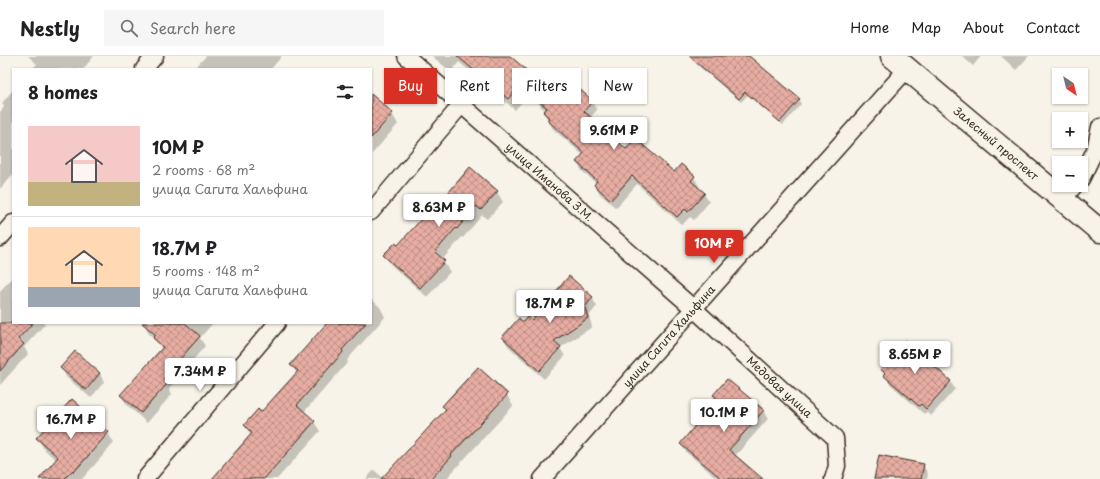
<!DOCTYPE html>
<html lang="en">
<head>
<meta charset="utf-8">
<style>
	body { margin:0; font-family:"Playpen Sans",sans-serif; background:#f6f6f6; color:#202124; height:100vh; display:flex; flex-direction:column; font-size:15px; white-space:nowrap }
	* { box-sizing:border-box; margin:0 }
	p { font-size:13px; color:#757577 }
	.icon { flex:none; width:22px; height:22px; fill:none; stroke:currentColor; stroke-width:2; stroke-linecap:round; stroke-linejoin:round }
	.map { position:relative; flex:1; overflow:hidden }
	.details { position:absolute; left:12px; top:12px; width:360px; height:256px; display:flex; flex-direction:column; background:#fff; border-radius:0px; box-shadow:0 1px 3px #0004 }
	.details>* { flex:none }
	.hud { position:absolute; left:384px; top:12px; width:380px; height:36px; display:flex; gap:8px }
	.needle { width:26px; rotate:145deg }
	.buttons { position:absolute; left:1052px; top:12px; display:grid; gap:8px }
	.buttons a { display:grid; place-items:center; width:36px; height:36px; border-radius:0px; background:#fff; box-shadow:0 1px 3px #0004; font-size:20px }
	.price { position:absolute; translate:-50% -34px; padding:0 9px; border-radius:4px; background:#fff; color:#222; font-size:13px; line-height:26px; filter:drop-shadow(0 1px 2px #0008) }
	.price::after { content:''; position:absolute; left:50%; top:24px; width:12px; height:9px; margin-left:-6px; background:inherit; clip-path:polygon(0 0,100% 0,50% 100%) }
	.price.current { background:#d93025; color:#fff }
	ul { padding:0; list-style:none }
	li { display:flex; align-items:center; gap:12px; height:100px; padding:0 16px }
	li+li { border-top:1px solid #e0e0e0 }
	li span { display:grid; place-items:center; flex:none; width:112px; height:80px; border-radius:0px; color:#555 }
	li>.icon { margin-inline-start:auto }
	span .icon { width:48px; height:48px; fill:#fffc; stroke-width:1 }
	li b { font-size:17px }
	h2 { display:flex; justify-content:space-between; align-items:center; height:48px; padding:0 16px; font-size:17px }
	.chip { padding:0 14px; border-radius:0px; background:#fff; box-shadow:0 1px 3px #0004; font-size:14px; line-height:36px }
	.chip.current { background:#d93025; color:#fff }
	header { display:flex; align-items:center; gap:24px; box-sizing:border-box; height:56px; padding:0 20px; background:#fff; border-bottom:1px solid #e0e0e0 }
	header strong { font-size:19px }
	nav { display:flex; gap:22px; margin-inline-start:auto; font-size:14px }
	.search { width:280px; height:36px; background:#f6f6f6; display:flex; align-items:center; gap:10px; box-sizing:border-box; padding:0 14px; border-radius:0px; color:#757577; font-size:15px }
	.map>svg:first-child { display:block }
	.shadow { fill:#0003 }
	.building { fill:url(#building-cross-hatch); stroke:#3b2a1e }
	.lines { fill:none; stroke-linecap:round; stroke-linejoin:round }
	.minor-casing { stroke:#3b2a1e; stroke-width:19 }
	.secondary-casing { stroke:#3b2a1e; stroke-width:25 }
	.minor { stroke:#f7f3e8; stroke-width:16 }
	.secondary { stroke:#f7f3e8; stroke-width:22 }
	.labels { text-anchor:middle; stroke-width:4; stroke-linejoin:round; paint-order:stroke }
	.street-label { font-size:11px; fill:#3b2a1e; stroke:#f7f3e8 }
</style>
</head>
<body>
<header>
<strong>Nestly</strong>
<div class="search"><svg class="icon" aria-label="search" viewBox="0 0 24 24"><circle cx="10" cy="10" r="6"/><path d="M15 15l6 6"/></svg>Search here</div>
<nav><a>Home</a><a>Map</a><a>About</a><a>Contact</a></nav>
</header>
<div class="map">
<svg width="1100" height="423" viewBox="0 0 1100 423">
	<defs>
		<pattern id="building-cross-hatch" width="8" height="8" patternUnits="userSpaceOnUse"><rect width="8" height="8" fill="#e7ada3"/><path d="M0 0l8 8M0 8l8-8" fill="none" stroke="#bc8d84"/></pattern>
	</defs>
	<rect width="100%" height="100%" fill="#f7f3e8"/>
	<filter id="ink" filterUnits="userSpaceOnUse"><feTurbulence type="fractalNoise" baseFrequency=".025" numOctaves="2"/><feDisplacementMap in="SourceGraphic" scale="8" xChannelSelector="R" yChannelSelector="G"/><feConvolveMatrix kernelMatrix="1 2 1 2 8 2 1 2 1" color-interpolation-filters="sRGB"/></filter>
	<g filter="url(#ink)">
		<g class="shadow">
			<polygon points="28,0 94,0 83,13 32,13 37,8"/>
			<polygon points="206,0 282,0 271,13 194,13"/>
			<polygon points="432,0 508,0 529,18 536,30 515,54 459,6 451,16"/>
			<polygon points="749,0 799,44 801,48 783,69 748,39 741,46 696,8 694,4"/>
			<polygon points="962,0 981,0 973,10"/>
			<polygon points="1001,0 1029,0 1016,14"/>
			<polygon points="13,34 13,118 0,133 0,56 4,51 2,47"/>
			<polygon points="371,39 392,58 398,68 372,98"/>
			<polygon points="536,42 592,45 597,54 590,62 626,94 674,118 681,109 694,121 699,130 698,132 704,138 709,146 694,164 690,161 682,169 637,128 616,152 600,138 595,129 596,127 582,115 577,106 583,99 553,73 544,57 546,54 541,51"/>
			<polygon points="497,136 503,146 487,163 482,159 463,182 462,181 442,204 450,216 427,241 391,209 385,199 398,191 427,163"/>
			<polygon points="13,221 13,267 46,267 24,291 28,298 0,329 0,235"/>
			<polygon points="592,242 597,250 589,260 592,271 560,292 565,300 544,323 508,290 503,282 532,265"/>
			<polygon points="371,243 380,251 385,261 347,304 348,306 304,356 314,366 320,375 277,423 214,423 251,380 245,370 262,357 297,318 292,309 328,267 371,267"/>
			<polygon points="144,267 213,267 200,282 205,290 169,332 172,338 147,367 127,349 121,339 162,294 155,282 149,278"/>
			<polygon points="75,297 100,318 104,326 91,342 66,321 62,312"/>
			<polygon points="881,313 950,325 955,333 931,360 926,356 924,358 889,327"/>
			<polygon points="507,339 513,350 446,423 366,423 374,414 383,422 446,355 443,350"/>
			<polygon points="714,339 763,354 768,363 735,400 761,423 718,423 686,396 681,388 717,345"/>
			<polygon points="108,377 114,387 82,423 40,423 56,404 44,393 38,382"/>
			<polygon points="923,409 928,418 927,423 875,423"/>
		</g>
		<g class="building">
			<polygon points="457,0 510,0 530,17 508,43"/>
			<polygon points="689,0 749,0 800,43 780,66 745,36 739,43"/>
			<polygon points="559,15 593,45 584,55 626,93 635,82 674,116 681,108 695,120 691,125 705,137 688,156 685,153 677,161 632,120 611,144 594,129 597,125 576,106 584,97 547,64 549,62 543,56 547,52 535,42"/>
			<polygon points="371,38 393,57 371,82"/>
			<polygon points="470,111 498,135 481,154 476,150 457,173 456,172 435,196 445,205 420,232 383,199 395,187 398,189 424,160 427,162"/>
			<polygon points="569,220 593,241 585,251 588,262 554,285 561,291 539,315 502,281 519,262 523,266 528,260 532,264"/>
			<polygon points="0,267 33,267 18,283 24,288 0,315"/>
			<polygon points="142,267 185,267 200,280 163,323 168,327 141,357 120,339 163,291 153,282 156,279"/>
			<polygon points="327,267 366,267 342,294 343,296 297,349 315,365 264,423 212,423 252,377 244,369 258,353 261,356 298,315 290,309"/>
			<polygon points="905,284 951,325 926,353 921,348 919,350 883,319 885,317 880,313"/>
			<polygon points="75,295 100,317 86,334 60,312"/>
			<polygon points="478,311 508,338 451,399 452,400 431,423 381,423 446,353 442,350"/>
			<polygon points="727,323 764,354 729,394 763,423 722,423 680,388 717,343 713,339"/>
			<polygon points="72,343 109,376 74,416 73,414 64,423 39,423 58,401 36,382"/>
			<polygon points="879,399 924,408 921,423 874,423"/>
		</g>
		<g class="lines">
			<defs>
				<g id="minor">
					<path id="s1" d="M406,0L693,252L835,382L837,410L833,423"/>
					<polyline points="144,13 155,0"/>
					<polyline points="1081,123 1095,94 1100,71"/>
					<polyline points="1062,144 1075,129"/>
					<polyline points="371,156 462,48"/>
					<polyline points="0,182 13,167"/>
					<polyline points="145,423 277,267"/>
					<path id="s2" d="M542,423L907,13"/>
				</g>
				<g id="secondary">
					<path id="s3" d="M892,0L1100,175"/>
				</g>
			</defs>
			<use href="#minor" class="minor-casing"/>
			<use href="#secondary" class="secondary-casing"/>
			<use href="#minor" class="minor"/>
			<use href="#secondary" class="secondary"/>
		</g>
	</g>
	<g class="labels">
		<g class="street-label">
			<text dy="4" stroke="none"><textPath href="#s3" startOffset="136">Залесный проспект</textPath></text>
			<text dy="4" stroke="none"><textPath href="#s1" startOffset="191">улица Иманова З.М.</textPath></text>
			<text dy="4" stroke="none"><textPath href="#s2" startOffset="191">улица Сагита Хальфина</textPath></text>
			<text dy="4" stroke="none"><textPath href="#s1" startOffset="499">Медовая улица</textPath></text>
		</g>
	</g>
</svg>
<div class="buttons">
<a><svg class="needle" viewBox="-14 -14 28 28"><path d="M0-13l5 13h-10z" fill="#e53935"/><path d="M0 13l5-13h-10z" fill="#757577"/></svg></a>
<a>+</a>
<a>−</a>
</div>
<b class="price" style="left:614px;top:95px">9.61M ₽</b>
<b class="price" style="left:439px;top:172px">8.63M ₽</b>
<b class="price current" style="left:714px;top:208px">10M ₽</b>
<b class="price" style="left:550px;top:268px">18.7M ₽</b>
<b class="price" style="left:915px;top:319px">8.65M ₽</b>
<b class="price" style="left:200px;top:336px">7.34M ₽</b>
<b class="price" style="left:724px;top:377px">10.1M ₽</b>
<b class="price" style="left:71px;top:384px">16.7M ₽</b>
<div class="hud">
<a class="chip current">Buy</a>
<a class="chip">Rent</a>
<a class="chip">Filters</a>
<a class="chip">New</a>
</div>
<section class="details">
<h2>8 homes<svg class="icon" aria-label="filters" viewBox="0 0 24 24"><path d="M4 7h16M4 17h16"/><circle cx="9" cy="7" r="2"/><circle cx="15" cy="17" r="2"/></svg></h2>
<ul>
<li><span style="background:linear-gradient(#f6c9c9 70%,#c2b280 0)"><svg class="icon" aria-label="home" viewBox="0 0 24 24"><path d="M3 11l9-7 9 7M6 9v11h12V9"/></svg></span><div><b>10M ₽</b><p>2 rooms · 68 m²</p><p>улица Сагита Хальфина</p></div></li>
<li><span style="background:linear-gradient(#ffd9b3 75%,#9aa5b1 0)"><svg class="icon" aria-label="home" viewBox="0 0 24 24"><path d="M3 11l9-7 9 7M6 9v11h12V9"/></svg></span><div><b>18.7M ₽</b><p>5 rooms · 148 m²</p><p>улица Сагита Хальфина</p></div></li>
</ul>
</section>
</div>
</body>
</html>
